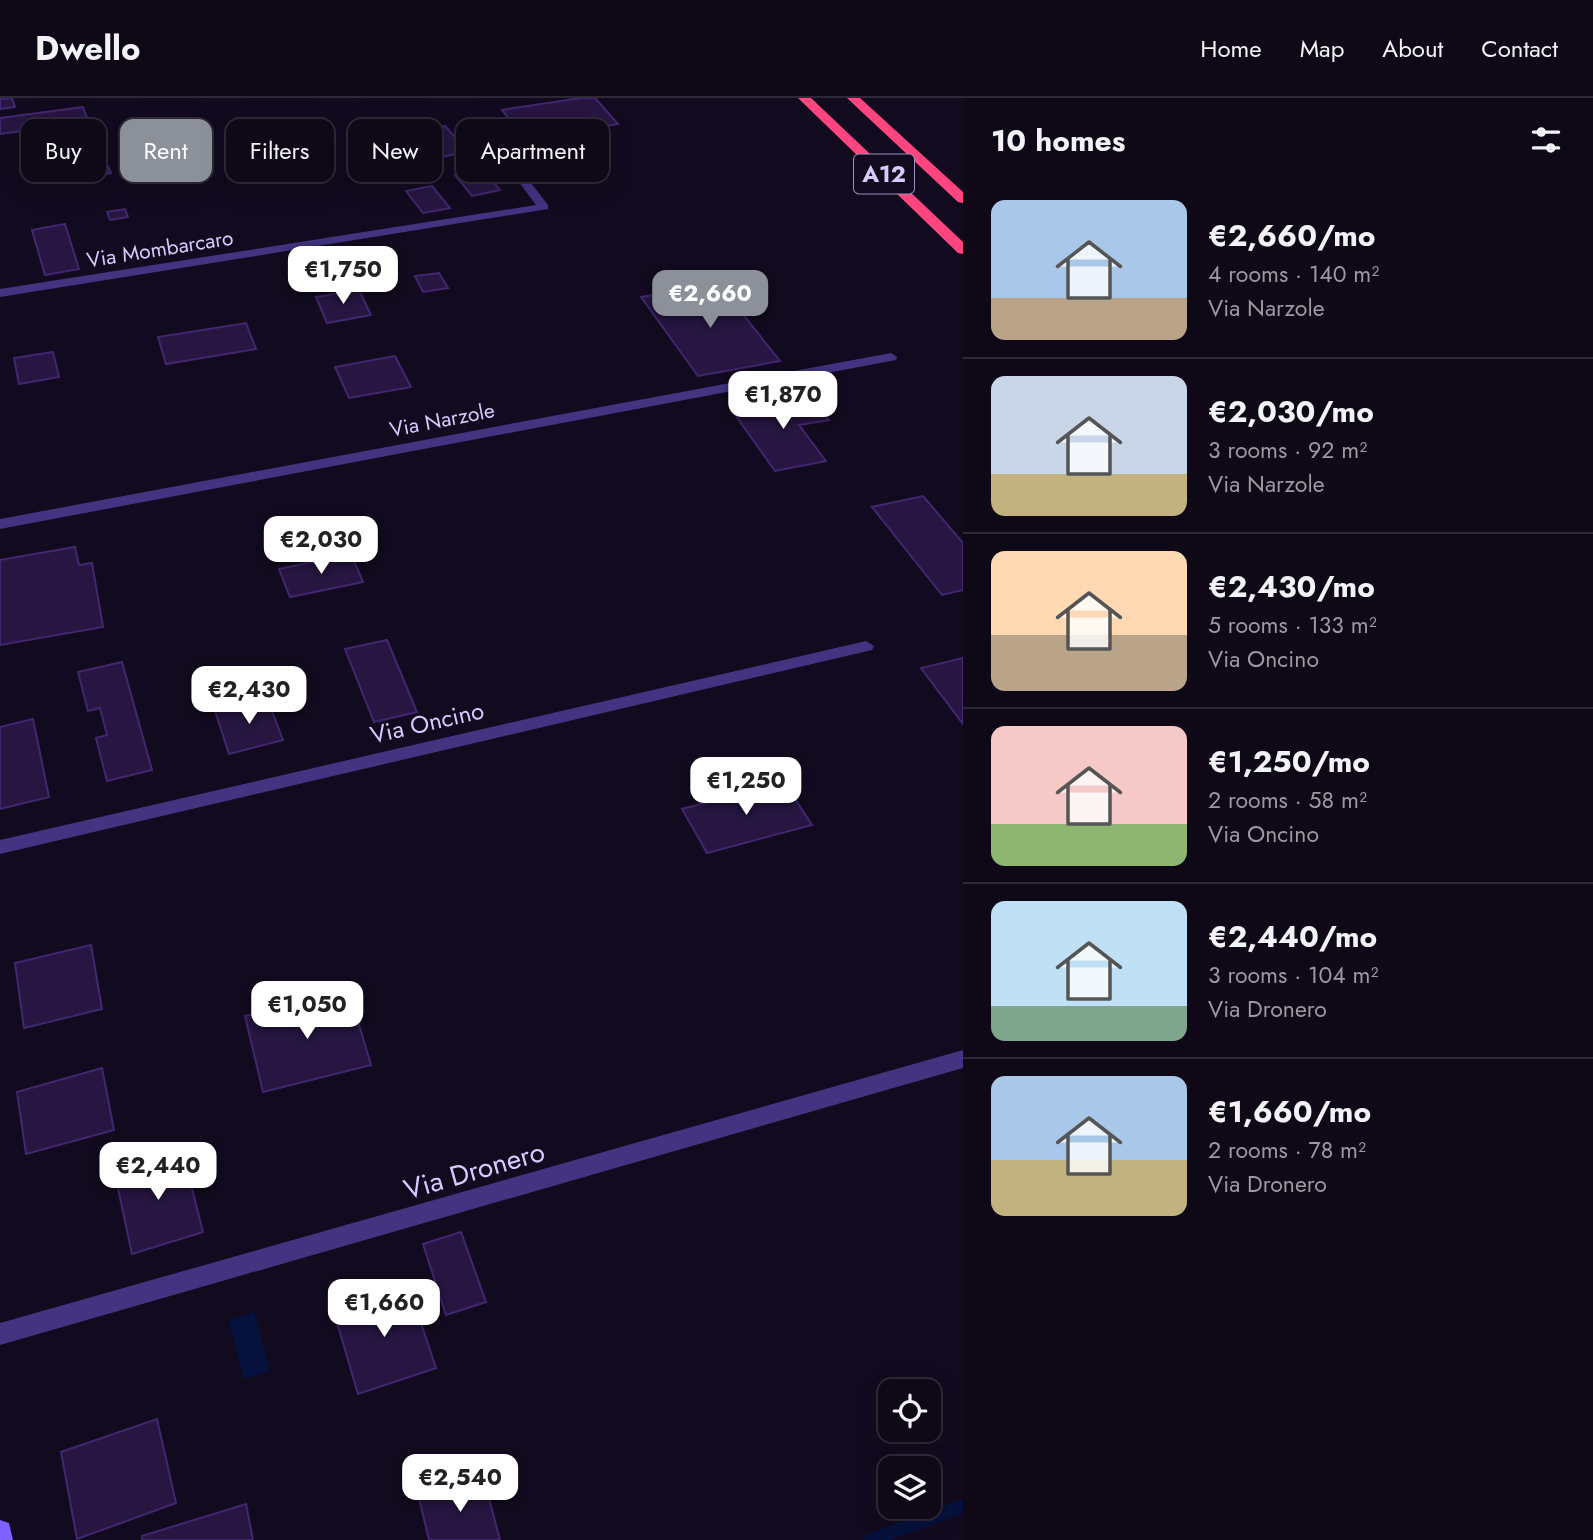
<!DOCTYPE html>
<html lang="en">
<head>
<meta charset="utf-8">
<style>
	body { margin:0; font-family:Jost,sans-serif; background:#1c1624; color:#f1f3f6; height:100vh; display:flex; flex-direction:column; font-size:26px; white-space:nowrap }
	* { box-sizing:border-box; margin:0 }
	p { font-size:23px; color:#9b9aa1 }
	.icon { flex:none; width:38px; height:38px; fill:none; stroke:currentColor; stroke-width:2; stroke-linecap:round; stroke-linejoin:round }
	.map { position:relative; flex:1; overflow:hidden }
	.drawer { display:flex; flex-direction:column; background:#0e0817; width:630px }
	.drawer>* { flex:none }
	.hud { position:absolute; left:21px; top:21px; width:665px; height:63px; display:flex; gap:14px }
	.buttons { position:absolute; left:878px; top:1281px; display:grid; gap:14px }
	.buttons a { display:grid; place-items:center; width:63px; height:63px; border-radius:14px; background:#0e0817; box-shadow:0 7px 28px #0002,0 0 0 2px #2e2936; font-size:35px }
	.price { position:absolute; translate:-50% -60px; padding:0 16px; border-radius:14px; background:#fff; color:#222; font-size:23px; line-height:46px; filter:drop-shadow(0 2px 4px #0008) }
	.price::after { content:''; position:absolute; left:50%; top:42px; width:21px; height:16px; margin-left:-10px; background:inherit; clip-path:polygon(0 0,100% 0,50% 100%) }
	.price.active { background:#8c9099; color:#fff }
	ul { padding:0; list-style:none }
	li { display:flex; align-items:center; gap:21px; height:175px; padding:0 28px }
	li+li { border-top:2px solid #2e2936 }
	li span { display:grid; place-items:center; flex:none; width:196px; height:140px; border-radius:14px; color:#555 }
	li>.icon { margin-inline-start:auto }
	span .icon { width:84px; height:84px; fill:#fffc; stroke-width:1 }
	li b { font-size:30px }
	h2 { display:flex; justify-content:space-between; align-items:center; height:84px; padding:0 28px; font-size:30px }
	.tag { padding:0 24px; border-radius:14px; background:#0e0817; box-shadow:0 7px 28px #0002,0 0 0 2px #2e2936; font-size:24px; line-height:63px }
	.tag.active { background:#8c9099; color:#fff }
	header { display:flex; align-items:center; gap:42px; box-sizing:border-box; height:98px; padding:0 35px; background:#0e0817; border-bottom:2px solid #2e2936 }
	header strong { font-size:33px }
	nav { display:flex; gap:38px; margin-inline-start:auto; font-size:24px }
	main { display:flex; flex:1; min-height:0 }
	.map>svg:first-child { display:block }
	.water { fill:#06113d }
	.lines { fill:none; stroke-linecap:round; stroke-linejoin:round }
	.stream { fill:#06113d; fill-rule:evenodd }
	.building { fill:#261641; stroke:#41276f; stroke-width:2 }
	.street { fill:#433381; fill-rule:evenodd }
	.secondary { fill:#7e61ff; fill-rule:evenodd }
	.highway { fill:#ff457f; fill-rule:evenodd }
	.labels { text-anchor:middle; stroke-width:5; stroke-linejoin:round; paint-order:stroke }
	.far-street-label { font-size:21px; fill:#d8caff; stroke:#120b1f }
	.shield { fill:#120b1f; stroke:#9d91bc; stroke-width:2 }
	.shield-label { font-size:23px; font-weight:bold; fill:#d8caff }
	.street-label { font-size:24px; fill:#d8caff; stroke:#120b1f }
	.near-street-label { font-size:28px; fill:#d8caff; stroke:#120b1f }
</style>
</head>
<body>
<header>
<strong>Dwello</strong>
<nav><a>Home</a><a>Map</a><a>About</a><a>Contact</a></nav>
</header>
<main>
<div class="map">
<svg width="963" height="1442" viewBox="0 0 963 1442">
	<rect width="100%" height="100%" fill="#120b1f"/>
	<polygon class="water" points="254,1214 270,1273 244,1281 228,1223"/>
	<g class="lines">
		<polygon class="stream" points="963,1401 963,1415 891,1442 864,1442 866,1437"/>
	</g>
	<g class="building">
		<polygon points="12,0 15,9 0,11 0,1"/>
		<polygon points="581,0 595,0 618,26 525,41 502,12"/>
		<polygon points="83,9 97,46 70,50 61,27 0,36 0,20"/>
		<polygon points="445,28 468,54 441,59 418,33"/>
		<polygon points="256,36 260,47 231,51 226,40"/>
		<polygon points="103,58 111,75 54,85 47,67"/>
		<polygon points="484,72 500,92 472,98 455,77"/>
		<polygon points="432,88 450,110 423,115 406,93"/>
		<polygon points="125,111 128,119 110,122 107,114"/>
		<polygon points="65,126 79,171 45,177 32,132"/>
		<polygon points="439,175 448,190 423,194 415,178"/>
		<polygon points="719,186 780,263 698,278 641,199"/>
		<polygon points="359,192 371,217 327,225 316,199"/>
		<polygon points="246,225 256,251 166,266 158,239"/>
		<polygon points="53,254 59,279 19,286 14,260"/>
		<polygon points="395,258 411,289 349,300 335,269"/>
		<polygon points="809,297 829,322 799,327 826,363 775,373 731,311"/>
		<polygon points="923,398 963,445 963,492 942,497 872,409"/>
		<polygon points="75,449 79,467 92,465 103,529 0,547 0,462"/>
		<polygon points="351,456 363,484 290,499 279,471"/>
		<polygon points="387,542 417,614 374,624 345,551"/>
		<polygon points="963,560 963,626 921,570"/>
		<polygon points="122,564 152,672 107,683 96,640 107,637 100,610 88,613 78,574"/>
		<polygon points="267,600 283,642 229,656 215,613"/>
		<polygon points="33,621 49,699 0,711 0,629"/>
		<polygon points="784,684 812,727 707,755 682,711"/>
		<polygon points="91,847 102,911 24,930 15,865"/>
		<polygon points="349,893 371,967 263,994 245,918"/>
		<polygon points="102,970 114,1032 26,1056 17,994"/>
		<polygon points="182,1051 203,1134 132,1156 114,1072"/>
		<polygon points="461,1134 486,1204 446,1217 423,1146"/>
		<polygon points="408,1186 436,1270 358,1296 333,1211"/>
		<polygon points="157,1321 176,1405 77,1441 61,1354"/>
		<polygon points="484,1382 500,1442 429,1442 419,1400"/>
		<polygon points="246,1406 253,1442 142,1442 142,1438"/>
	</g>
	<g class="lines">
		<g class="street">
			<polygon points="500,49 504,50 548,107 548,111 0,199 0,191 536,107 495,52"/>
			<polygon points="891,255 897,259 896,262 0,431 0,421"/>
			<polygon points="866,543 874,548 872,552 0,756 0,742"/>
			<polygon points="963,952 963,970 0,1247 0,1225"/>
		</g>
		<polygon class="secondary" points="0,1422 9,1425 13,1442 0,1442"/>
		<g class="highway">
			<polygon points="798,0 811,0 963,144 963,156 958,155"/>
			<polygon points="847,0 860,0 963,94 963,105 958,104"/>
		</g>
	</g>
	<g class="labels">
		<g class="far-street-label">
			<text transform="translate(160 151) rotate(-9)" y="7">Via Mombarcaro</text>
			<text transform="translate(442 322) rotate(-11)" y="7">Via Narzole</text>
		</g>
		<rect class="shield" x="854" y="56.5" width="60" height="39" rx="5"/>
		<g class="shield-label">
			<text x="884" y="84">A12</text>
		</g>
		<g class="street-label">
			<text transform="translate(427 625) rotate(-13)" y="8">Via Oncino</text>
		</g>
		<g class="near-street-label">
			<text transform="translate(474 1072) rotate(-16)" y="10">Via Dronero</text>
		</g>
	</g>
</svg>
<div class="buttons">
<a><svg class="icon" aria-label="locate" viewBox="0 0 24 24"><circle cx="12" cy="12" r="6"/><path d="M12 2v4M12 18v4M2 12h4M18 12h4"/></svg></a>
<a><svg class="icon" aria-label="layers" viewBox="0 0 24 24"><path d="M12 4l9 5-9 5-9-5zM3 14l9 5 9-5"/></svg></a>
</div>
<b class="price" style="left:343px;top:208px">€1,750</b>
<b class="price active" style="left:710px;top:232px">€2,660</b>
<b class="price" style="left:783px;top:333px">€1,870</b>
<b class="price" style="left:321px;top:478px">€2,030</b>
<b class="price" style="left:249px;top:628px">€2,430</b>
<b class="price" style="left:746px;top:719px">€1,250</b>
<b class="price" style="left:307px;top:943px">€1,050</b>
<b class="price" style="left:158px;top:1104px">€2,440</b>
<b class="price" style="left:384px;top:1241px">€1,660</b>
<b class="price" style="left:460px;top:1416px">€2,540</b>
<div class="hud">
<a class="tag">Buy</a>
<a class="tag active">Rent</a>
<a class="tag">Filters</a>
<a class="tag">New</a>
<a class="tag">Apartment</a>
</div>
</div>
<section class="drawer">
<h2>10 homes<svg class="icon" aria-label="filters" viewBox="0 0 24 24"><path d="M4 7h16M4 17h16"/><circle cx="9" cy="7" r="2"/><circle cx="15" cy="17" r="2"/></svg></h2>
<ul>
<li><span style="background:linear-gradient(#a9c7e8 70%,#b9a48a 0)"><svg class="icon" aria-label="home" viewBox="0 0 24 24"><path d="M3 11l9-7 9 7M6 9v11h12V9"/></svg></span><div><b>€2,660/mo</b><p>4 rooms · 140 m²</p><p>Via Narzole</p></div></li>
<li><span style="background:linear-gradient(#c9d6e8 70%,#c2b280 0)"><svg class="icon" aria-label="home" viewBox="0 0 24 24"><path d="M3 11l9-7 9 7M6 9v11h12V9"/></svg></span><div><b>€2,030/mo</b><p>3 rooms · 92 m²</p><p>Via Narzole</p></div></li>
<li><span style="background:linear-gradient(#ffd9b3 60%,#b9a48a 0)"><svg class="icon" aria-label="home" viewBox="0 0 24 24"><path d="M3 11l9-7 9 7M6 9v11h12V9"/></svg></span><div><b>€2,430/mo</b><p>5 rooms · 133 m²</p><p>Via Oncino</p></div></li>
<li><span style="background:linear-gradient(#f6c9c9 70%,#8fb573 0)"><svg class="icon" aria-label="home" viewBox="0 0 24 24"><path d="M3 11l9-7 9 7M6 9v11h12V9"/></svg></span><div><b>€1,250/mo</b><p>2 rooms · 58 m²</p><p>Via Oncino</p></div></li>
<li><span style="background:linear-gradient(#bfe0f5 75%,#7fa58c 0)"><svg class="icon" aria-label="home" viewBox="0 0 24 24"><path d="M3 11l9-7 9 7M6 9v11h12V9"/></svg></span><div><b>€2,440/mo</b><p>3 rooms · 104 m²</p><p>Via Dronero</p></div></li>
<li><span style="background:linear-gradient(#a9c7e8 60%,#c2b280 0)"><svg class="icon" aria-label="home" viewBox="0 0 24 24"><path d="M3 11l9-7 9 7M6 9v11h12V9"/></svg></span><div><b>€1,660/mo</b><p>2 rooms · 78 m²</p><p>Via Dronero</p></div></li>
</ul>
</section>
</main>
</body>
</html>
